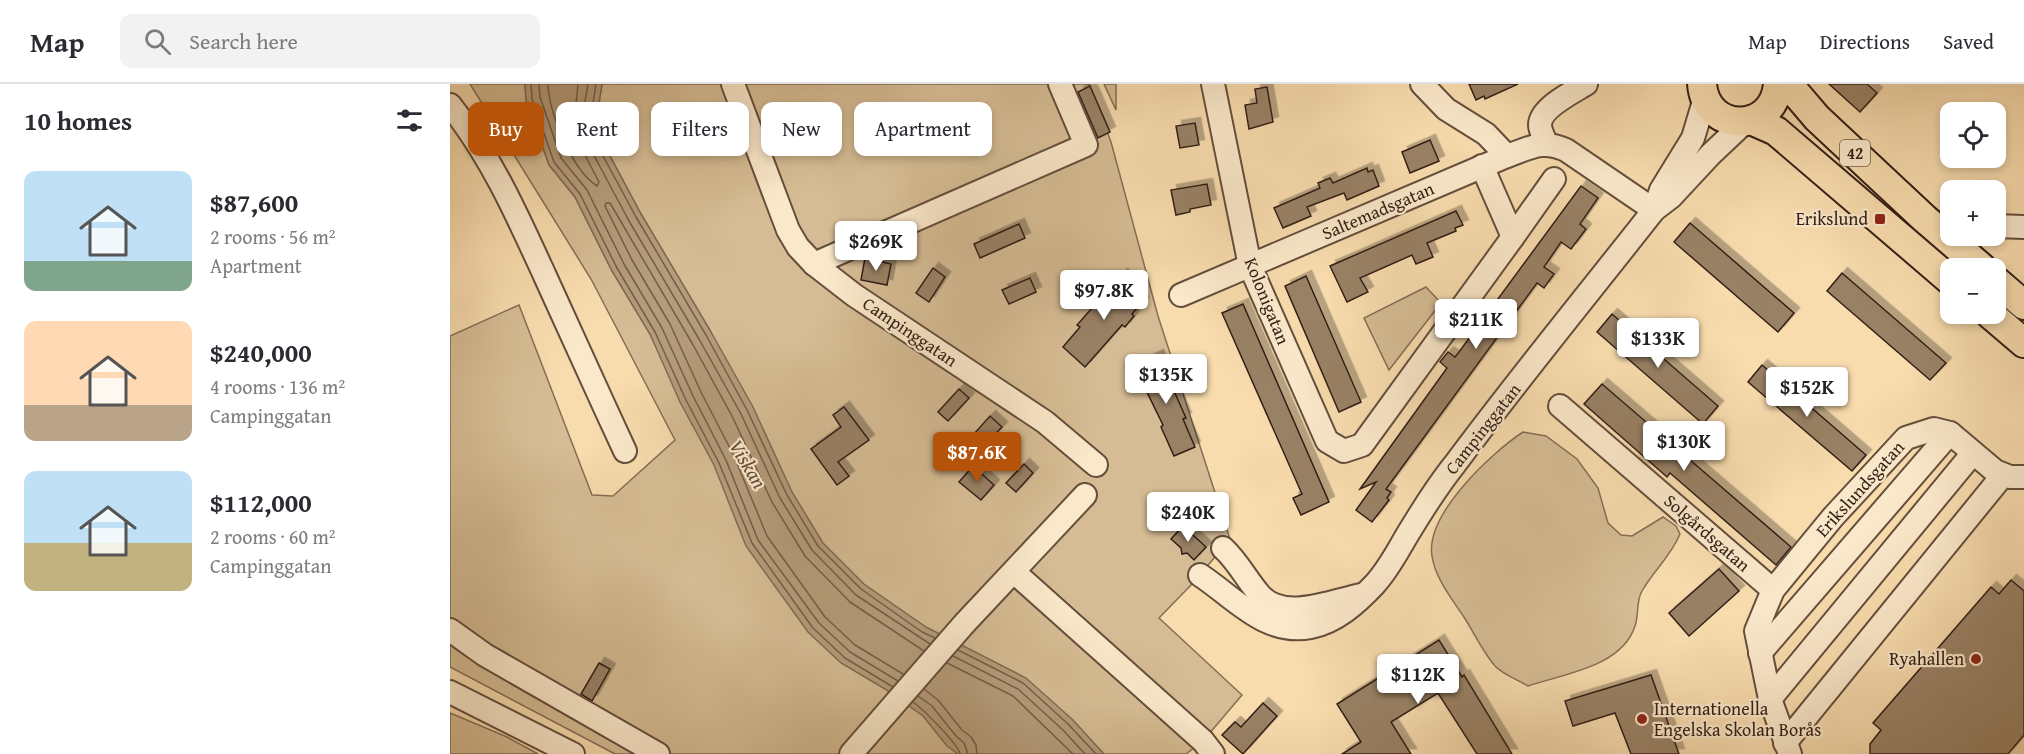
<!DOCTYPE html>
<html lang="en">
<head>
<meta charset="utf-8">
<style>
	body { margin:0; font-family:"Gentium Book Plus",serif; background:#f2f2f3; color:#2b2b33; height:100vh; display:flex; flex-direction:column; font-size:22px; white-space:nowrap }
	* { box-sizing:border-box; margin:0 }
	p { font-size:20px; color:#7c7c81 }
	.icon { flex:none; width:33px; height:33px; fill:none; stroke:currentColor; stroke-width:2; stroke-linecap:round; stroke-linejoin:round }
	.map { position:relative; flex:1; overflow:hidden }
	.panel { display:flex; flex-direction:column; background:#fff; width:450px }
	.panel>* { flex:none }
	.top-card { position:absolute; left:18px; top:18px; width:570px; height:54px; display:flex; gap:12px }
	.fabs { position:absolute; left:1490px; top:18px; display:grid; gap:12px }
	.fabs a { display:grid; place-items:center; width:66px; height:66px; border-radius:12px; background:#fff; box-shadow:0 3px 9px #0003; font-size:30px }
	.price { position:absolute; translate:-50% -51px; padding:0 14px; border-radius:6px; background:#fff; color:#222; font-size:20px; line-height:39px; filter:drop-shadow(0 2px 3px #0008) }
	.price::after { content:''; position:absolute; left:50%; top:36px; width:18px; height:14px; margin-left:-9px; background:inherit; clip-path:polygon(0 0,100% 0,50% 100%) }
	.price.current { background:#b45309; color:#fff }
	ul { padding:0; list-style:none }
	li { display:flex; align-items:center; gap:18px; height:150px; padding:0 24px }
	li span { display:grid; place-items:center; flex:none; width:168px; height:120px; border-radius:12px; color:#555 }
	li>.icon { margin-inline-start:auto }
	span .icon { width:72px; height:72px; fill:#fffc; stroke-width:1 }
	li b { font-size:26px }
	h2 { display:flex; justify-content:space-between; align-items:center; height:72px; padding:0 24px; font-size:26px }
	.pill { padding:0 21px; border-radius:12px; background:#fff; box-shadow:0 3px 9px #0003; font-size:21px; line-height:54px }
	.pill.current { background:#b45309; color:#fff }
	header { display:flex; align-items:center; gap:36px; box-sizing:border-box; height:84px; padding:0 30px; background:#fff; border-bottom:2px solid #e1e1e2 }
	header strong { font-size:28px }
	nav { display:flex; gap:33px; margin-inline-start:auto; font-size:21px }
	.search { width:420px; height:54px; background:#f2f2f3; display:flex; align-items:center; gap:15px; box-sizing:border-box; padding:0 21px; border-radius:12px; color:#7c7c81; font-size:22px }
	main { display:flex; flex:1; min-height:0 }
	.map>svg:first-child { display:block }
	.green { fill:#d6bc94; stroke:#846e55; stroke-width:1.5 }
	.water { fill:#b59c7a; stroke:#816a52; stroke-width:1.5 }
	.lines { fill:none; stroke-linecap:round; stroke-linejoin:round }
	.shore { stroke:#745e48; stroke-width:1.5 }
	.building { fill:#998165; stroke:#321f16; stroke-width:1.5; filter:url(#shadow) }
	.minor-casing { stroke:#644e3c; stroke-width:26 }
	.major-casing { stroke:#321f16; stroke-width:32 }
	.minor { stroke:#fae8ca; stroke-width:22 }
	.major { stroke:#f8dcae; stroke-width:28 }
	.poi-dot { fill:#8f2418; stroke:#fae8ca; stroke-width:2 }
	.labels { text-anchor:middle; stroke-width:4.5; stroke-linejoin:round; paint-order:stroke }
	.shield { fill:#fae8ca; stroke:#6e5b4c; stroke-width:1.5 }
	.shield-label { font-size:16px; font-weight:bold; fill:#321f16 }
	.street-label { font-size:18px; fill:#321f16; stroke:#fae8ca }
	.poi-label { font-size:18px; fill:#321f16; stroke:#fae8ca; text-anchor:end }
	.water-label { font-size:20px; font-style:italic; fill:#604b39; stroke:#fae8ca }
</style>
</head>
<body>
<header>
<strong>Map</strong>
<div class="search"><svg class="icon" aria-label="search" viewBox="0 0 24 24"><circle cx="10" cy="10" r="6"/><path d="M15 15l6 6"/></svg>Search here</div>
<nav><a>Map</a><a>Directions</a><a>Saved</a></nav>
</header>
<main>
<section class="panel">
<h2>10 homes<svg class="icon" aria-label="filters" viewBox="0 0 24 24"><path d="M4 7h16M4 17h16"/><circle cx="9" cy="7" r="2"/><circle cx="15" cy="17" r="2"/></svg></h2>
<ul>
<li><span style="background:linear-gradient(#bfe0f5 75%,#7fa58c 0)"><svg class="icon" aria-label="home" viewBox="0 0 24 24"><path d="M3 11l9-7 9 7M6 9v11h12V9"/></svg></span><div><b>$87,600</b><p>2 rooms · 56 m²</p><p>Apartment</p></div></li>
<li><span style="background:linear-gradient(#ffd9b3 70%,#b9a48a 0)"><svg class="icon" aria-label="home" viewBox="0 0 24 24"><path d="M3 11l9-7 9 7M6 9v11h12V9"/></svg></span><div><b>$240,000</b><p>4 rooms · 136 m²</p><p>Campinggatan</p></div></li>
<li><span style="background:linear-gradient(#bfe0f5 60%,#c2b280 0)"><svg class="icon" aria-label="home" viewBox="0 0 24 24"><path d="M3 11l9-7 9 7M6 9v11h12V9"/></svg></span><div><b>$112,000</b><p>2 rooms · 60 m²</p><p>Campinggatan</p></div></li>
</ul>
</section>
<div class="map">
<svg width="1574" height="670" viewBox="0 0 1574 670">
	<defs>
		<filter id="shadow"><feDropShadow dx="5.5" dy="-5.5" stdDeviation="0" flood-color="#0004"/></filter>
	</defs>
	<rect width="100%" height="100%" fill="#f8dcae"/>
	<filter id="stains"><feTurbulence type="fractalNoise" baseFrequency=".00333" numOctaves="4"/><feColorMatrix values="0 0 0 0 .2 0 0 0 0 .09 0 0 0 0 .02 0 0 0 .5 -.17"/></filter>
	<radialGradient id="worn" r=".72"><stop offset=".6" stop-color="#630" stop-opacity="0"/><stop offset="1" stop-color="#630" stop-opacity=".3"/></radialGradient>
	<g class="green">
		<polygon points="20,0 75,0 76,16 99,81 125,113 162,187 200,250 242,340 261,248 191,130 145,44 152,0 639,0 661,58 708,232 780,455 744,498 709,534 792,611 753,657 736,670 165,670 0,583 0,252 69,221 142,411 163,412 225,356 141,195"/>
		<polygon points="655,0 666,0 666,26 654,0"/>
		<polygon points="976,203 991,219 939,286 914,234"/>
		<path d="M1073,348L1096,352L1127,375L1148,404L1158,439L1171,451L1182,452L1213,433L1226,442L1230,450C1221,472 1204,486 1192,507C1186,517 1189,531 1185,542C1172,583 1113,590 1078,602C1068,596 1054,591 1046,583C1035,572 1023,547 1014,533C1002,515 985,494 982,472C975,431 1041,369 1073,348Z"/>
		<polygon points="0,629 57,653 88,670 0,670"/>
	</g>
	<polygon class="water" points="75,0 152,0 145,44 191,130 261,248 303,323 342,408 373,459 414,500 476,543 576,594 623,636 654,670 508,670 497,662 473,632 435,605 391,579 358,548 296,462 264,381 230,318 200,250 162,187 125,113 99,81 76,16"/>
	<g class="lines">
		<g class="shore">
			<polyline points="81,0 82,15 104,78 130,110 167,184 205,248 236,316 269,379 302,459 363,544 395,574 443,603"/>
			<polyline points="89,0 90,13 111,74 137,106 174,180 212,244 243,312 276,376 308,456 369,539 400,568 448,597"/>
			<path d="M98,0C99,29 122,86 147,102L149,98L123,48L128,0"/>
			<polyline points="138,0 131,41 132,49 179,137 249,255 291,330 330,414 362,466 406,511 480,560"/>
			<polyline points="146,0 139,46 186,133 256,251 297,326 337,411 368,462 411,505 472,548 485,554"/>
			<polyline points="508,566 573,599 618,640 646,670"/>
			<polyline points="503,572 568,605 613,646 635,670"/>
			<polyline points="497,579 563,612 623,670"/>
			<polyline points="453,590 405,561 375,533 317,452 284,372 251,308 220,240 182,176 155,122 156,119 160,119 242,259 283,334 322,418 355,472 400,518 474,567"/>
			<polyline points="474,605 488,616 512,646 521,653 526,661 527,670"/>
			<polyline points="468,612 482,622 506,652 514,659 518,670"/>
			<path d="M463,618C473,625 509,661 510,670"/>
		</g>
	</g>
	<g class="building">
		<polygon points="1019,0 1068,0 1035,15 1034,12 1026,16"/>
		<polygon points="1379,0 1417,0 1427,9 1410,28"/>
		<polygon points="640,2 660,48 648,54 628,8"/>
		<polygon points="817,3 823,38 799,45 795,21 807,19 805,5"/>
		<polygon points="745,39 749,61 730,64 726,42"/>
		<polygon points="980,56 989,77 960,89 952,68"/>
		<polygon points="917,84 918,88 923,86 929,102 897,116 894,109 857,123 861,132 833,144 824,124 870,104 868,99 880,94 883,99"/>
		<polygon points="757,100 761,121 740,125 740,128 726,131 721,106"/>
		<polygon points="1131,102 1148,114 1130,140 1136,145 1121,165 1111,158 1094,183 1104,190 1094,204 1087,199 936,405 941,408 937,414 939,416 922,438 906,426 926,398 910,405 997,284 990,278 998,268 1005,273 1009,268"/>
		<polygon points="1006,127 1013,141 1005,144 1006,147 977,159 983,173 966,180 962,171 910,194 918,208 897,218 880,182"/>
		<polygon points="1240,139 1344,229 1328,248 1224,158"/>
		<polygon points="569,140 575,154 530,174 524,160"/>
		<polygon points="415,174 441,180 437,201 411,196"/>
		<polygon points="483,184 495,193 479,218 466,209"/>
		<polygon points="1392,189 1496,279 1480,296 1377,207"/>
		<polygon points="672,190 689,205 684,211 693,218 682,230 684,232 675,243 672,241 635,283 613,263 630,243 627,241"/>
		<polygon points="856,192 911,318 889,328 835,202"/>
		<polygon points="580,194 586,208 559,220 552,206"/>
		<polygon points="793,220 879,418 851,431 843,414 852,410 772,229"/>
		<polygon points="1162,230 1268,322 1253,340 1147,248"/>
		<polygon points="708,271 736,334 733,335 745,363 724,372 711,343 713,341 693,300 695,299 687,281"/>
		<polygon points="1312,281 1416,371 1402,387 1298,298"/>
		<polygon points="1152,300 1341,463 1326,481 1220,389 1217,393 1134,320"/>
		<polygon points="509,305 519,314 498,337 488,328"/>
		<polygon points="394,323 419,356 388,378 399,392 387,401 361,365 391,343 383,331"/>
		<polygon points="540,332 552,343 518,379 508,370 516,362 515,360"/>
		<polygon points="574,380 583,389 566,408 556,399"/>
		<polygon points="523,382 544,401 531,416 509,398"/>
		<polygon points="733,442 756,463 744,476 737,469 732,470 731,464 721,455"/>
		<polygon points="1269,485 1289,507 1239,552 1219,529"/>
		<polygon points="1561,496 1574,507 1574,651 1558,670 1420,670 1420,660 1431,646 1423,639 1541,503 1549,510"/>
		<polygon points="989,556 1012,593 1014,591 1062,670 1027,670 988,609 941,638 961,670 892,670 911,658 887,620"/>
		<polygon points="149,579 160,585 142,617 131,610"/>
		<polygon points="1201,591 1229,670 1181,670 1165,629 1123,642 1115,617"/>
		<polygon points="813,619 827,632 793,670 772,651 785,638 791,643"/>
	</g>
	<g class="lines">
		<defs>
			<g id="minor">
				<polyline points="283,0 338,146 348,163 364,180"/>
				<polyline points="610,0 636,61 364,180 404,211 595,338 646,381"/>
				<polyline points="763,0 800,182 877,357 894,367 912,361 1063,153 1032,82"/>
				<polyline points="972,0 996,25 1036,50 1057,72"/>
				<path d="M0,21C41,72 68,133 95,192C122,251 148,309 175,367"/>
				<path d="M1096,59C1094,54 1090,46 1090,41C1090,24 1123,8 1136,0"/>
				<polyline points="1207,118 1211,106 1243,54 1255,14"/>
				<polyline points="1545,142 1574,143"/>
				<polyline points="1063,153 1104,95"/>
				<path d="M731,211L1057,72C1080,64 1092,55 1116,66L1204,126"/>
				<polyline points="1110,322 1323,506"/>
				<path d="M773,464C789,479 796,495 810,511C833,538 882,517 911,511"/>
				<polyline points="564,488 753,657 763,670"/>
				<path d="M750,491C785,514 815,552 861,543C886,538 907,519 924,501C939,485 948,466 959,448C973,425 988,401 1005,380C1069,294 1138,210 1204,126L1221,113L1261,70L1296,37"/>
				<polyline points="0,546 35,571 208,670"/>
				<polyline points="1310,569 1500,349"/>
				<polyline points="0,608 123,670"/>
				<polyline points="1320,615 1523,369"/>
				<polyline points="1335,659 1553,391"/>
				<polyline points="401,670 514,540 635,411"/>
				<polyline points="1340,670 1320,615 1306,547 1323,506 1383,433 1456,354 1484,345 1500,349 1545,387 1560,393 1574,393"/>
			</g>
			<g id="major">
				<path d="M1252,0C1256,50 1324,50 1328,0"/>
				<polyline points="1338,0 1367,34 1475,135 1532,184"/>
				<polyline points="1301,36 1326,47 1500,196"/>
				<polyline points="1545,196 1574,221"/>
				<polyline points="1540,230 1574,259"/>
			</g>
		</defs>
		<use href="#minor" class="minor-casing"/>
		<use href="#major" class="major-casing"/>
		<use href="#minor" class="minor"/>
		<use href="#major" class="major"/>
	</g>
	<g class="poi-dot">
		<rect x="1424" y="129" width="12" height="12" rx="3"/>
		<circle cx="1526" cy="575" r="6"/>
		<circle cx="1192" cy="635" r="6"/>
	</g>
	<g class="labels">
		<rect class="shield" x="1390" y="56" width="30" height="26" rx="4.5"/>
		<g class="shield-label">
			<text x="1405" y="75">42</text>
		</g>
		<g class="street-label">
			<text transform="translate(928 127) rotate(-23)" y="6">Saltemadsgatan</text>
			<text transform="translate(817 217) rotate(68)" y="6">Kolonigatan</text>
			<text transform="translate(460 248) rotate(34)" y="6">Campinggatan</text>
			<text transform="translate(1033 345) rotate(-52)" y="6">Campinggatan</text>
			<text transform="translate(1410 405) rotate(-48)" y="6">Erikslundsgatan</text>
			<text transform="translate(1257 449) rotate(41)" y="6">Solgårdsgatan</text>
		</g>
		<g class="poi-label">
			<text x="1418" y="141">Erikslund</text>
			<text x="1514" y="581">Ryahallen</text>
			<text x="1204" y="631" text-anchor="start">Internationella<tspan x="1204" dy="21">Engelska Skolan Borås</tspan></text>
		</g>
		<g class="water-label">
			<text transform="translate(298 380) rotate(59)" y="7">Viskan</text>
		</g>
	</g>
	<rect width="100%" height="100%" filter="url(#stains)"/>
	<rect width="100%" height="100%" fill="url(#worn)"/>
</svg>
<div class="fabs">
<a><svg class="icon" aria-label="locate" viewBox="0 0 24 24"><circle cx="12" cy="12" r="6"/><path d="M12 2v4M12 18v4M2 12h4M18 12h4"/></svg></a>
<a>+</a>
<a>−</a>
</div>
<b class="price" style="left:426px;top:188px">$269K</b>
<b class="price" style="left:654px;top:237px">$97.8K</b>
<b class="price" style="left:1026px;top:266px">$211K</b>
<b class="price" style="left:1208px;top:285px">$133K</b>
<b class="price" style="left:716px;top:321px">$135K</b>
<b class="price" style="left:1357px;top:334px">$152K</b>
<b class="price" style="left:1234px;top:388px">$130K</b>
<b class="price current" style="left:527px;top:399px">$87.6K</b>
<b class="price" style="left:738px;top:459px">$240K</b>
<b class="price" style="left:968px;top:621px">$112K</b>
<div class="top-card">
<a class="pill current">Buy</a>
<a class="pill">Rent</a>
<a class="pill">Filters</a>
<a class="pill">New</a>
<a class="pill">Apartment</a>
</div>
</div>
</main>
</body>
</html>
